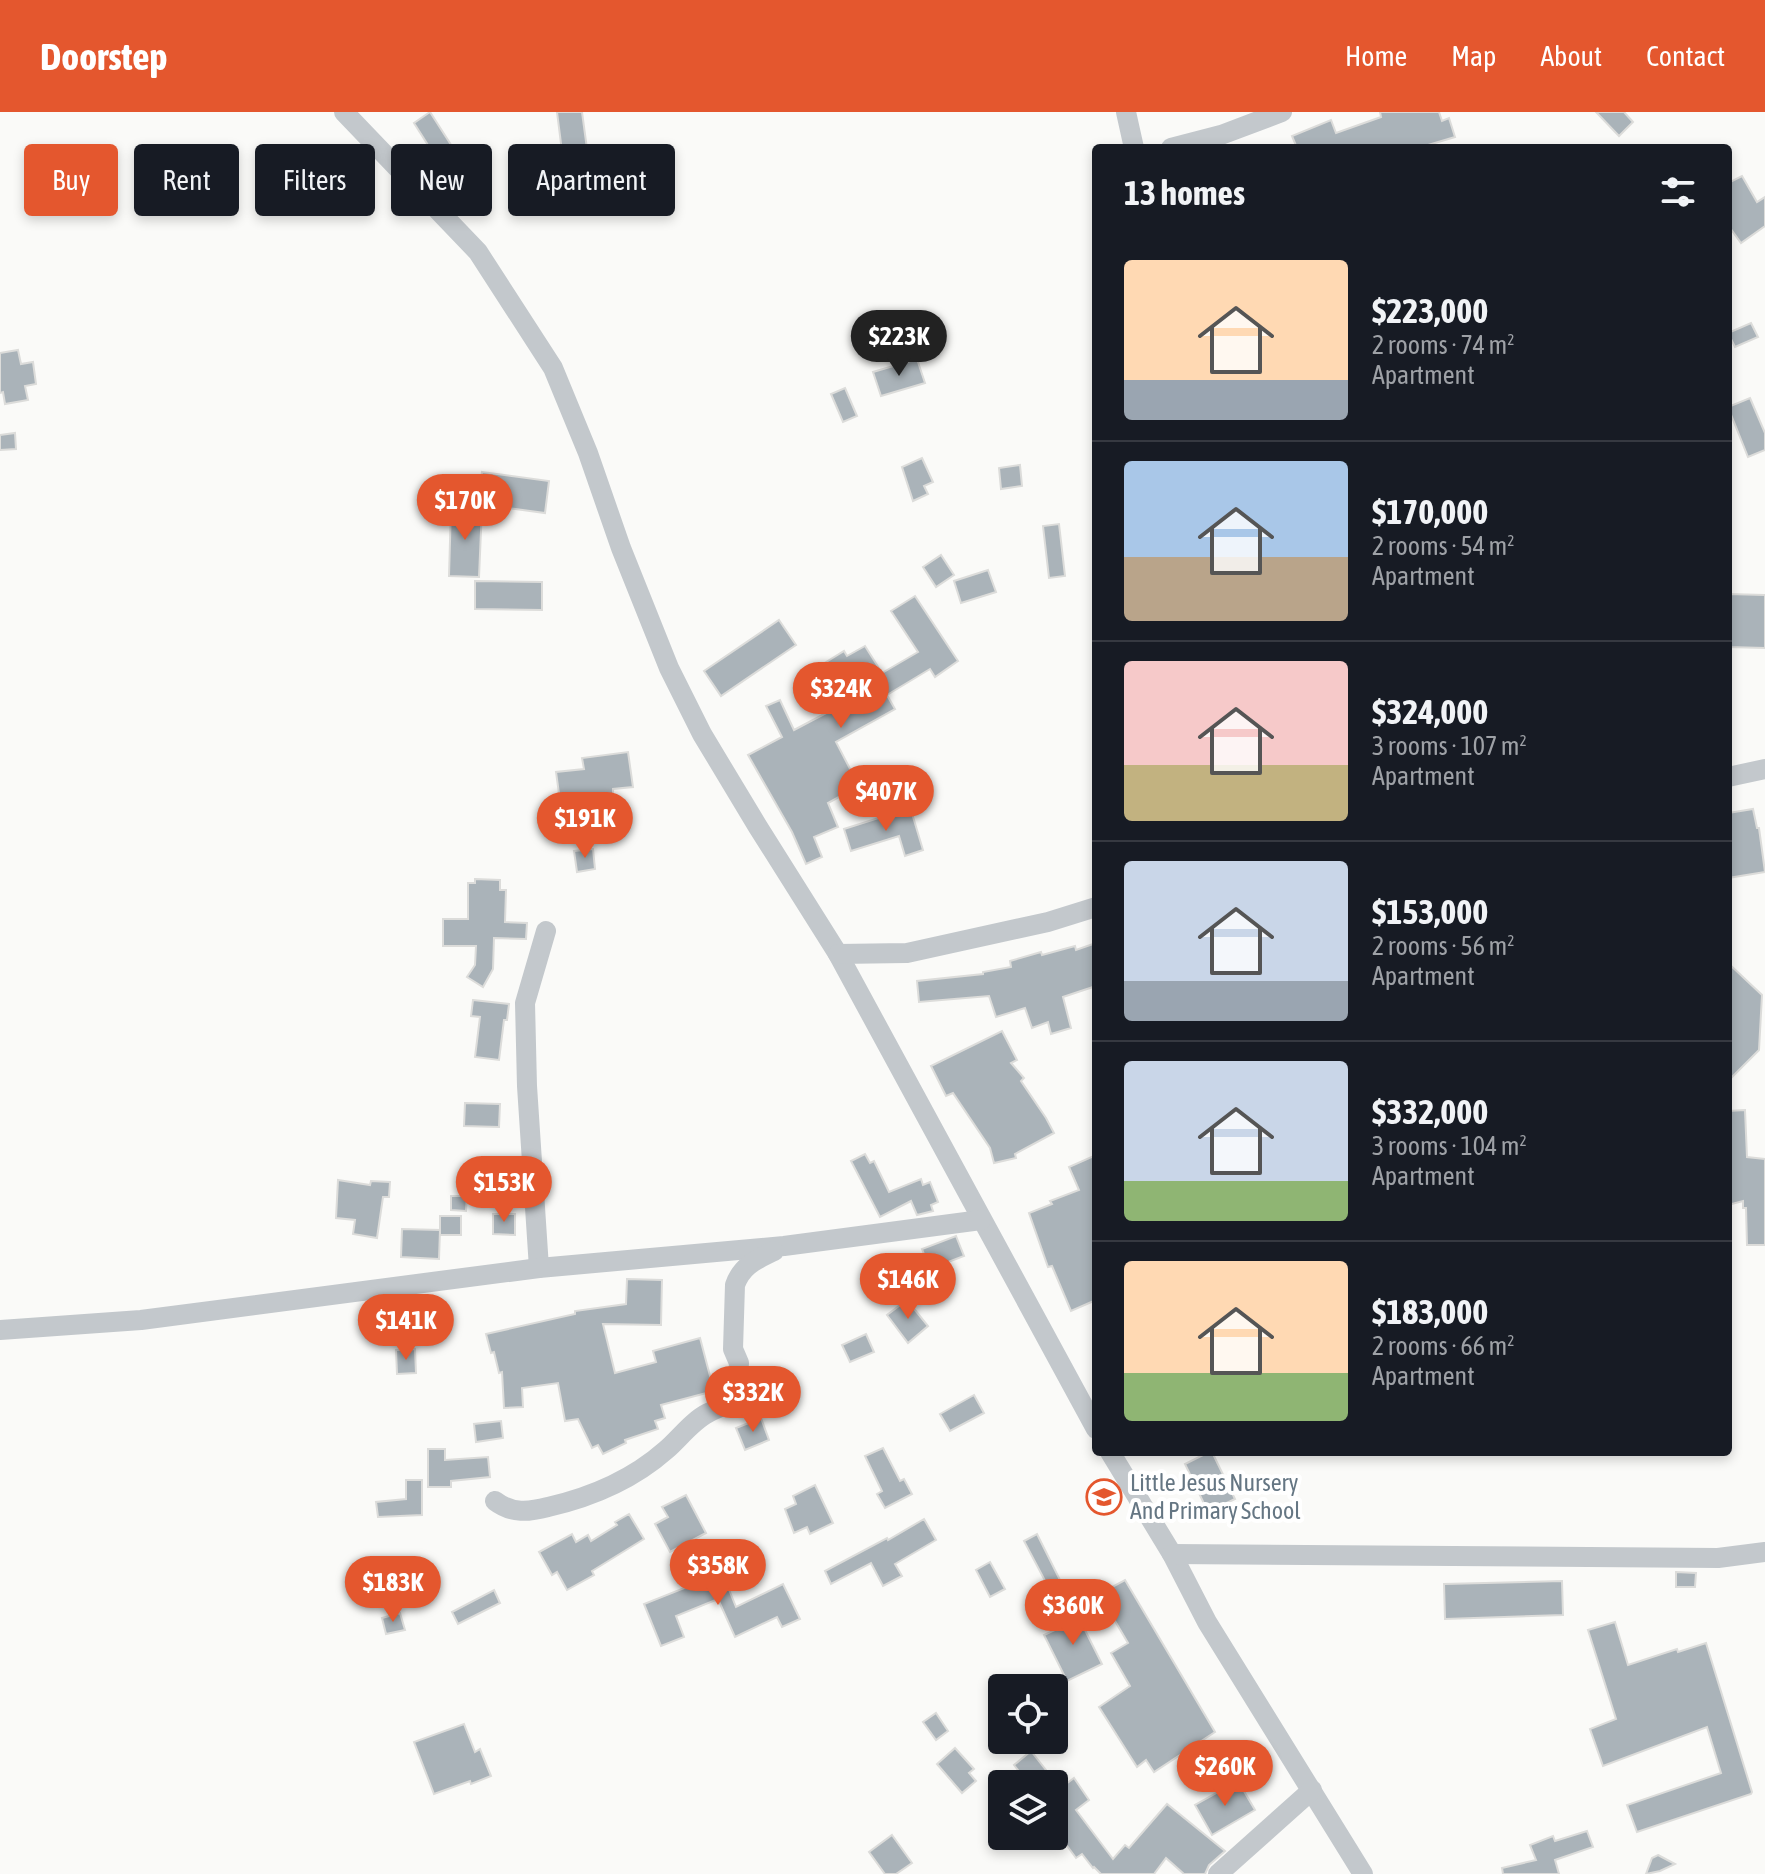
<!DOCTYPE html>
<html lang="en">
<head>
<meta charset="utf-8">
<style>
	body { margin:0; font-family:"Asap Condensed",sans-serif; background:#242831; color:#f1f3f6; height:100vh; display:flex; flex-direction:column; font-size:30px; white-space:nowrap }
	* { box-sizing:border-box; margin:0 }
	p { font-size:26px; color:#9ea1a6 }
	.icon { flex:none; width:44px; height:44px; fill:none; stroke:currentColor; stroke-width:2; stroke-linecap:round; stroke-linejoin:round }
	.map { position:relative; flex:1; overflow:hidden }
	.panel { position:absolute; left:1092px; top:32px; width:640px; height:1312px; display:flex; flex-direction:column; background:#171b24; border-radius:8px; box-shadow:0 4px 12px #0003 }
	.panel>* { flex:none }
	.guide { position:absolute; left:24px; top:32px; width:760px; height:72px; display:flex; gap:16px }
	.buttons { position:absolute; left:988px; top:1562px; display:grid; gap:16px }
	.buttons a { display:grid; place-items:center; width:80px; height:80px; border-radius:8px; background:#171b24; box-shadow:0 4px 12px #0003; font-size:40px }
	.price { position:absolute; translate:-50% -68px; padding:0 18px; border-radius:28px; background:#e4572e; color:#fff; font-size:26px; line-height:52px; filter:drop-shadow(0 2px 4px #0008) }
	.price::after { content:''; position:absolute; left:50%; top:48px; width:24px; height:18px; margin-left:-12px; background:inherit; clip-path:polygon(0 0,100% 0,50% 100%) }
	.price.on { background:#222; color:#fff }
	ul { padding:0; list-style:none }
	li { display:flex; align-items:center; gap:24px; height:200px; padding:0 32px }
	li+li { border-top:2px solid #363941 }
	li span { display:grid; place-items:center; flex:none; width:224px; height:160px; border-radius:8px; color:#555 }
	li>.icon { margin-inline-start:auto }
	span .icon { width:96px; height:96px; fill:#fffc; stroke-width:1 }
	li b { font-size:34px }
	h2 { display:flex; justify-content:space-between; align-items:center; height:96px; padding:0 32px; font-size:34px }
	.tag { padding:0 28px; border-radius:8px; background:#171b24; box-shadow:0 4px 12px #0003; font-size:28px; line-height:72px }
	.tag.on { background:#e4572e; color:#fff }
	header { display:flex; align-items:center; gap:48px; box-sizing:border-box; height:112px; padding:0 40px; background:#e4572e; color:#fff }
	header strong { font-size:38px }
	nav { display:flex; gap:44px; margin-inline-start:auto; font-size:28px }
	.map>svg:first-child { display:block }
	.building { fill:#aab3b9; stroke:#dcdcda; stroke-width:2 }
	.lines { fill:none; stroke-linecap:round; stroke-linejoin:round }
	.minor { stroke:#c3c8cc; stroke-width:20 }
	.labels { text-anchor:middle; stroke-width:8; stroke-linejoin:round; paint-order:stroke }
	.poi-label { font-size:24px; fill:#657683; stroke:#fff; text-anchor:start }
</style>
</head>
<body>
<header>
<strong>Doorstep</strong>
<nav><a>Home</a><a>Map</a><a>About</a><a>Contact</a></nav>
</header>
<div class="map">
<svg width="1765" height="1762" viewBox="0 0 1765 1762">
	<rect width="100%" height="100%" fill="#fafaf8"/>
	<g class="building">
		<polygon points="430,0 455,39 460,35 473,52 455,66 436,42 435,44 414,11"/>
		<polygon points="557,0 582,0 590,59 565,63"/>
		<polygon points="1380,0 1439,0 1442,9 1449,6 1455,25 1418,36 1297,36 1292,24 1331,8 1336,21 1381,5"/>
		<polygon points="1596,0 1624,0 1633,10 1619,24"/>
		<polygon points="1742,64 1757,90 1765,85 1765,114 1741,131 1728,113 1728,71"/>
		<polygon points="1751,211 1758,225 1735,235 1728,221"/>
		<polygon points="18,238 21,252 33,250 36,272 25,274 28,288 5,292 3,280 0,281 0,241"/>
		<polygon points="917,247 925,271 881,284 873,260"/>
		<polygon points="845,276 857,304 843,310 831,282"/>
		<polygon points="1750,286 1765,321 1765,338 1748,345 1728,295"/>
		<polygon points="15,321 16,337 0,338 0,323"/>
		<polygon points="922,346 933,370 924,374 928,382 913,389 902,355"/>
		<polygon points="1020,353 1022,374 1001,377 999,356"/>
		<polygon points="482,360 549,369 545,401 478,392"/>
		<polygon points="451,395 482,396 479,465 449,464"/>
		<polygon points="1059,412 1065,464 1049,466 1043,414"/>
		<polygon points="941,443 954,463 936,475 923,455"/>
		<polygon points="988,458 996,480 961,491 954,469"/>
		<polygon points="475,469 542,470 542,498 475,497"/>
		<polygon points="1728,482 1765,483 1765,536 1728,535"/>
		<polygon points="915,484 958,549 935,565 930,557 887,583 895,597 836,630 859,674 828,691 838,715 814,725 822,745 806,752 792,720 748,643 782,625 766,594 780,588 794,618 847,590 823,552 844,539 847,544 865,534 882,561 918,540 891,499"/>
		<polygon points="779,508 796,533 721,584 704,559"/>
		<polygon points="628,640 633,675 613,677 613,682 604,683 609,712 577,716 573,687 560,689 556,660 584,657 582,646"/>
		<polygon points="1753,697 1757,716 1759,716 1765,760 1728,766 1728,701"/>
		<polygon points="911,698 923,738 905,744 899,724 851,739 844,717 891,702 891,704"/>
		<polygon points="593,737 595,757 577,760 574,739"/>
		<polygon points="475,767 500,768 500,778 506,778 505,810 527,811 526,827 494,826 493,857 483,875 467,865 475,853 476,834 443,834 443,807 468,807 468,771 475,771"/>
		<polygon points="1096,831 1096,874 1063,885 1071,916 1051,922 1048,910 1032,916 1025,896 996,905 989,884 919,890 917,869 983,862 983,860 1011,855 1010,849 1041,840 1042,843 1075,834 1076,838"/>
		<polygon points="1728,851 1762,883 1759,938 1728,969"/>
		<polygon points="473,888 509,892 507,908 504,908 499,948 475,945 480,905 471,904"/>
		<polygon points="1002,919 1017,948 1011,951 1024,966 1021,969 1046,1006 1054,1021 1015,1042 1016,1046 994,1051 990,1036 953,981 946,984 931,954"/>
		<polygon points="465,991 500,992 499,1015 464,1014"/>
		<polygon points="1745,998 1747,1045 1765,1047 1765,1133 1747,1133 1746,1096 1743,1096 1743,1089 1728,1093 1728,999"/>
		<polygon points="865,1042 870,1051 874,1049 889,1080 921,1067 923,1073 930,1070 938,1090 931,1093 933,1099 917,1103 911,1089 880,1105 851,1049"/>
		<polygon points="1096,1043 1096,1188 1071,1199 1052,1154 1048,1155 1029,1101 1052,1092 1050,1089 1079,1078 1069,1055"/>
		<polygon points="338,1068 370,1073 371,1069 390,1070 389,1085 383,1085 377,1126 353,1122 355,1108 336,1106"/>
		<polygon points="451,1084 467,1084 466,1099 451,1098"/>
		<polygon points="493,1102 515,1102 515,1123 493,1122"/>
		<rect x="440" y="1104" width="21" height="19"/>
		<polygon points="402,1117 440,1118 439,1147 401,1145"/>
		<polygon points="956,1124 964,1144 930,1157 922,1137"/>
		<polygon points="627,1167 662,1168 661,1213 603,1212 615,1261 656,1250 653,1239 700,1226 714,1279 661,1293 665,1306 655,1309 658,1317 625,1328 626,1331 603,1342 598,1333 592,1336 578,1307 565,1309 558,1271 522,1276 523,1295 504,1296 502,1260 499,1261 494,1240 491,1241 486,1222 575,1202 575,1199 626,1192"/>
		<polygon points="907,1188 928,1214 908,1231 887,1203"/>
		<polygon points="866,1222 874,1240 850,1250 842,1233"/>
		<polygon points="415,1237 416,1261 397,1262 396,1238"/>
		<polygon points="974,1283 984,1301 950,1319 940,1302"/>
		<polygon points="761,1306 769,1328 745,1338 736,1316"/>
		<polygon points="501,1309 503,1326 476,1330 474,1312"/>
		<polygon points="883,1336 900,1369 904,1367 912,1382 885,1396 877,1382 882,1379 865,1344"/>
		<polygon points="428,1337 445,1337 445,1348 488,1345 490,1365 451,1369 451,1375 428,1375"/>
		<polygon points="1209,1340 1212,1340 1235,1387 1208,1400 1185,1352"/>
		<polygon points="406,1368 422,1368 422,1403 378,1405 376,1390 406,1387"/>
		<polygon points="815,1373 833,1411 810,1422 807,1415 794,1421 785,1397 796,1392 793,1384"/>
		<polygon points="686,1383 706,1421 670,1440 655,1412 668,1405 662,1395"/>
		<polygon points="629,1402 644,1427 592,1459 594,1463 567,1478 557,1460 552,1463 539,1440 572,1422 576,1430 588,1423 591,1429 617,1413 615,1410"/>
		<polygon points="924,1407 936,1428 895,1452 902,1464 883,1474 871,1451 831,1472 825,1459 887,1426 888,1428"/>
		<polygon points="1037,1422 1064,1476 1052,1482 1024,1429"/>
		<polygon points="990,1450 1005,1477 990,1485 976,1458"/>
		<polygon points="720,1455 736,1495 783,1472 800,1507 782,1515 777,1505 735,1525 718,1487 676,1504 684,1525 661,1534 644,1492 687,1475 685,1470"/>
		<polygon points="1676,1460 1696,1461 1695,1475 1676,1475"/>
		<polygon points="1125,1468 1215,1620 1154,1660 1146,1648 1137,1655 1099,1595 1130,1574 1111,1541 1128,1531 1099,1482"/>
		<polygon points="1562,1469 1563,1503 1445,1507 1444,1472"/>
		<polygon points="494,1478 500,1491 458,1512 452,1500"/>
		<polygon points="1076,1500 1102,1552 1067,1569 1044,1523 1057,1517 1054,1511"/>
		<polygon points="400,1501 405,1518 386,1522 382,1506"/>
		<polygon points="1615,1510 1628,1553 1677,1537 1678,1540 1706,1531 1752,1680 1751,1682 1637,1720 1627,1693 1721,1661 1707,1615 1603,1654 1590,1617 1616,1607 1588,1518"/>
		<polygon points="936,1601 948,1619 936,1628 923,1610"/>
		<polygon points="464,1612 475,1640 480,1637 491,1664 471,1672 470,1669 434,1682 414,1630"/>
		<polygon points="955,1636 974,1657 969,1661 976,1669 962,1681 937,1652"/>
		<polygon points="1031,1639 1057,1672 1029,1672 1014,1653"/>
		<polygon points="1074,1666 1089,1688 1076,1698 1113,1747 1125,1733 1129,1736 1167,1692 1225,1739 1209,1753 1205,1762 1184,1762 1166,1746 1154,1762 1101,1762 1094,1755 1093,1756 1082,1742 1076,1746 1054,1716 1054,1681"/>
		<polygon points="1238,1669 1255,1698 1212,1723 1195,1693"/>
		<polygon points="1587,1719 1593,1735 1555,1748 1559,1762 1503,1762 1502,1756 1536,1748 1530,1733 1553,1724 1555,1729"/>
		<polygon points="892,1723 912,1751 896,1762 885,1762 869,1740"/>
		<polygon points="1658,1743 1675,1752 1660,1759 1646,1762 1652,1746"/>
	</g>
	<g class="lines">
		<g class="minor">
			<polyline points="344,0 478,140 553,256 588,341 621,436 669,556 702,622 758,715 838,842 1096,1317"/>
			<polyline points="1126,0 1134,36"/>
			<polyline points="1171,36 1221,23 1282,0"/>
			<polyline points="1728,665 1765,657"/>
			<polyline points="838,842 907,841 1048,810 1096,795"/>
			<polyline points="539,1156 527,974 525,891 546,819"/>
			<polyline points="0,1218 141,1208 539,1156 784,1134 981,1108"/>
			<polyline points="1110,1340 1172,1442 1207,1510 1363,1762"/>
			<path d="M495,1389C512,1402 529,1400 548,1395C592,1385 632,1368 666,1338C679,1327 692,1309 708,1301C713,1298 719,1296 725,1293L738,1264L739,1251L733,1237L735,1173C742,1153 756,1148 774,1139"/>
			<polyline points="1172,1442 1718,1446 1765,1440"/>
			<polyline points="1218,1762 1312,1678"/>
		</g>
	</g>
	<defs>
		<symbol id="school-ring" viewBox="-11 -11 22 22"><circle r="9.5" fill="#fff" stroke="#e4572e" stroke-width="1.5"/><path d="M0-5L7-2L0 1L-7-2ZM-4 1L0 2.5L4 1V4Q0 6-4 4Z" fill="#e4572e"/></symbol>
	</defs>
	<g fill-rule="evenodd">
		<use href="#school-ring" x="1084" y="1365" width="40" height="40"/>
	</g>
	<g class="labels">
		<g class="poi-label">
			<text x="1130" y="1379">Little Jesus Nursery<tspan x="1130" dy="28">And Primary School</tspan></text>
		</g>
	</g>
</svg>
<div class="buttons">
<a><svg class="icon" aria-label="locate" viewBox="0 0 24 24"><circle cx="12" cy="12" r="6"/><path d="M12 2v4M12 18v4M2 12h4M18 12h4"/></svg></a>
<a><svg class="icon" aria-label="layers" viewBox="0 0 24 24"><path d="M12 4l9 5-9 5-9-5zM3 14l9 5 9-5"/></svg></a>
</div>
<b class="price on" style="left:899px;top:266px">$223K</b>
<b class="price" style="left:465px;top:430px">$170K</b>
<b class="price" style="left:841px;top:618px">$324K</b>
<b class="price" style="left:886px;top:721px">$407K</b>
<b class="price" style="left:585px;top:748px">$191K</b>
<b class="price" style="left:504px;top:1112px">$153K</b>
<b class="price" style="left:908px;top:1209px">$146K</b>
<b class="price" style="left:406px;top:1250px">$141K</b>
<b class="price" style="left:753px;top:1322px">$332K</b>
<b class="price" style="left:718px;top:1495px">$358K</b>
<b class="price" style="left:393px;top:1512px">$183K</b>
<b class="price" style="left:1073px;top:1535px">$360K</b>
<b class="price" style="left:1225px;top:1696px">$260K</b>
<div class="guide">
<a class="tag on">Buy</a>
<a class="tag">Rent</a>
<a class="tag">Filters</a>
<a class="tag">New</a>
<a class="tag">Apartment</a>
</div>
<section class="panel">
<h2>13 homes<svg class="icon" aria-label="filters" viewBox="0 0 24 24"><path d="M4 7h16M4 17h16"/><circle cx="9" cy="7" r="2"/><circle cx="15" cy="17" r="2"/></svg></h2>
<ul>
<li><span style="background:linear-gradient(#ffd9b3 75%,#9aa5b1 0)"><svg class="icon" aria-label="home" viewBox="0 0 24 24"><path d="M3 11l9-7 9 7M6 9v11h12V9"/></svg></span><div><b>$223,000</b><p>2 rooms · 74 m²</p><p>Apartment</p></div></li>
<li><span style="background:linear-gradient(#a9c7e8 60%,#b9a48a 0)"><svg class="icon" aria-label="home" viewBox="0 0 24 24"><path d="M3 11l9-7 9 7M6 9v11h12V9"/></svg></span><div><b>$170,000</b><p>2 rooms · 54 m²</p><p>Apartment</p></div></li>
<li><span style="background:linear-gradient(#f6c9c9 65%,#c2b280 0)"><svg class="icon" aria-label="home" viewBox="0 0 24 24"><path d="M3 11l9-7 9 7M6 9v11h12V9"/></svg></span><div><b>$324,000</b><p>3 rooms · 107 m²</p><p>Apartment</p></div></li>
<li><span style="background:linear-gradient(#c9d6e8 75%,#9aa5b1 0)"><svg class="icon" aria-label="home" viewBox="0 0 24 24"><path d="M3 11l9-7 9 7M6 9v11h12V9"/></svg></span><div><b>$153,000</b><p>2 rooms · 56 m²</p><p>Apartment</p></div></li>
<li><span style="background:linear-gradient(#c9d6e8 75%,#8fb573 0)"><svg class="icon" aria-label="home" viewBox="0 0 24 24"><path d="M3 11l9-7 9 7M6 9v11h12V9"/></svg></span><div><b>$332,000</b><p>3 rooms · 104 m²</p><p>Apartment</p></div></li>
<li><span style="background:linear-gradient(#ffd9b3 70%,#8fb573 0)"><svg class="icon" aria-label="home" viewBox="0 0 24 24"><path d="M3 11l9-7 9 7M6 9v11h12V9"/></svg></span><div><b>$183,000</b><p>2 rooms · 66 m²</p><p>Apartment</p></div></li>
</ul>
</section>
</div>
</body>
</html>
